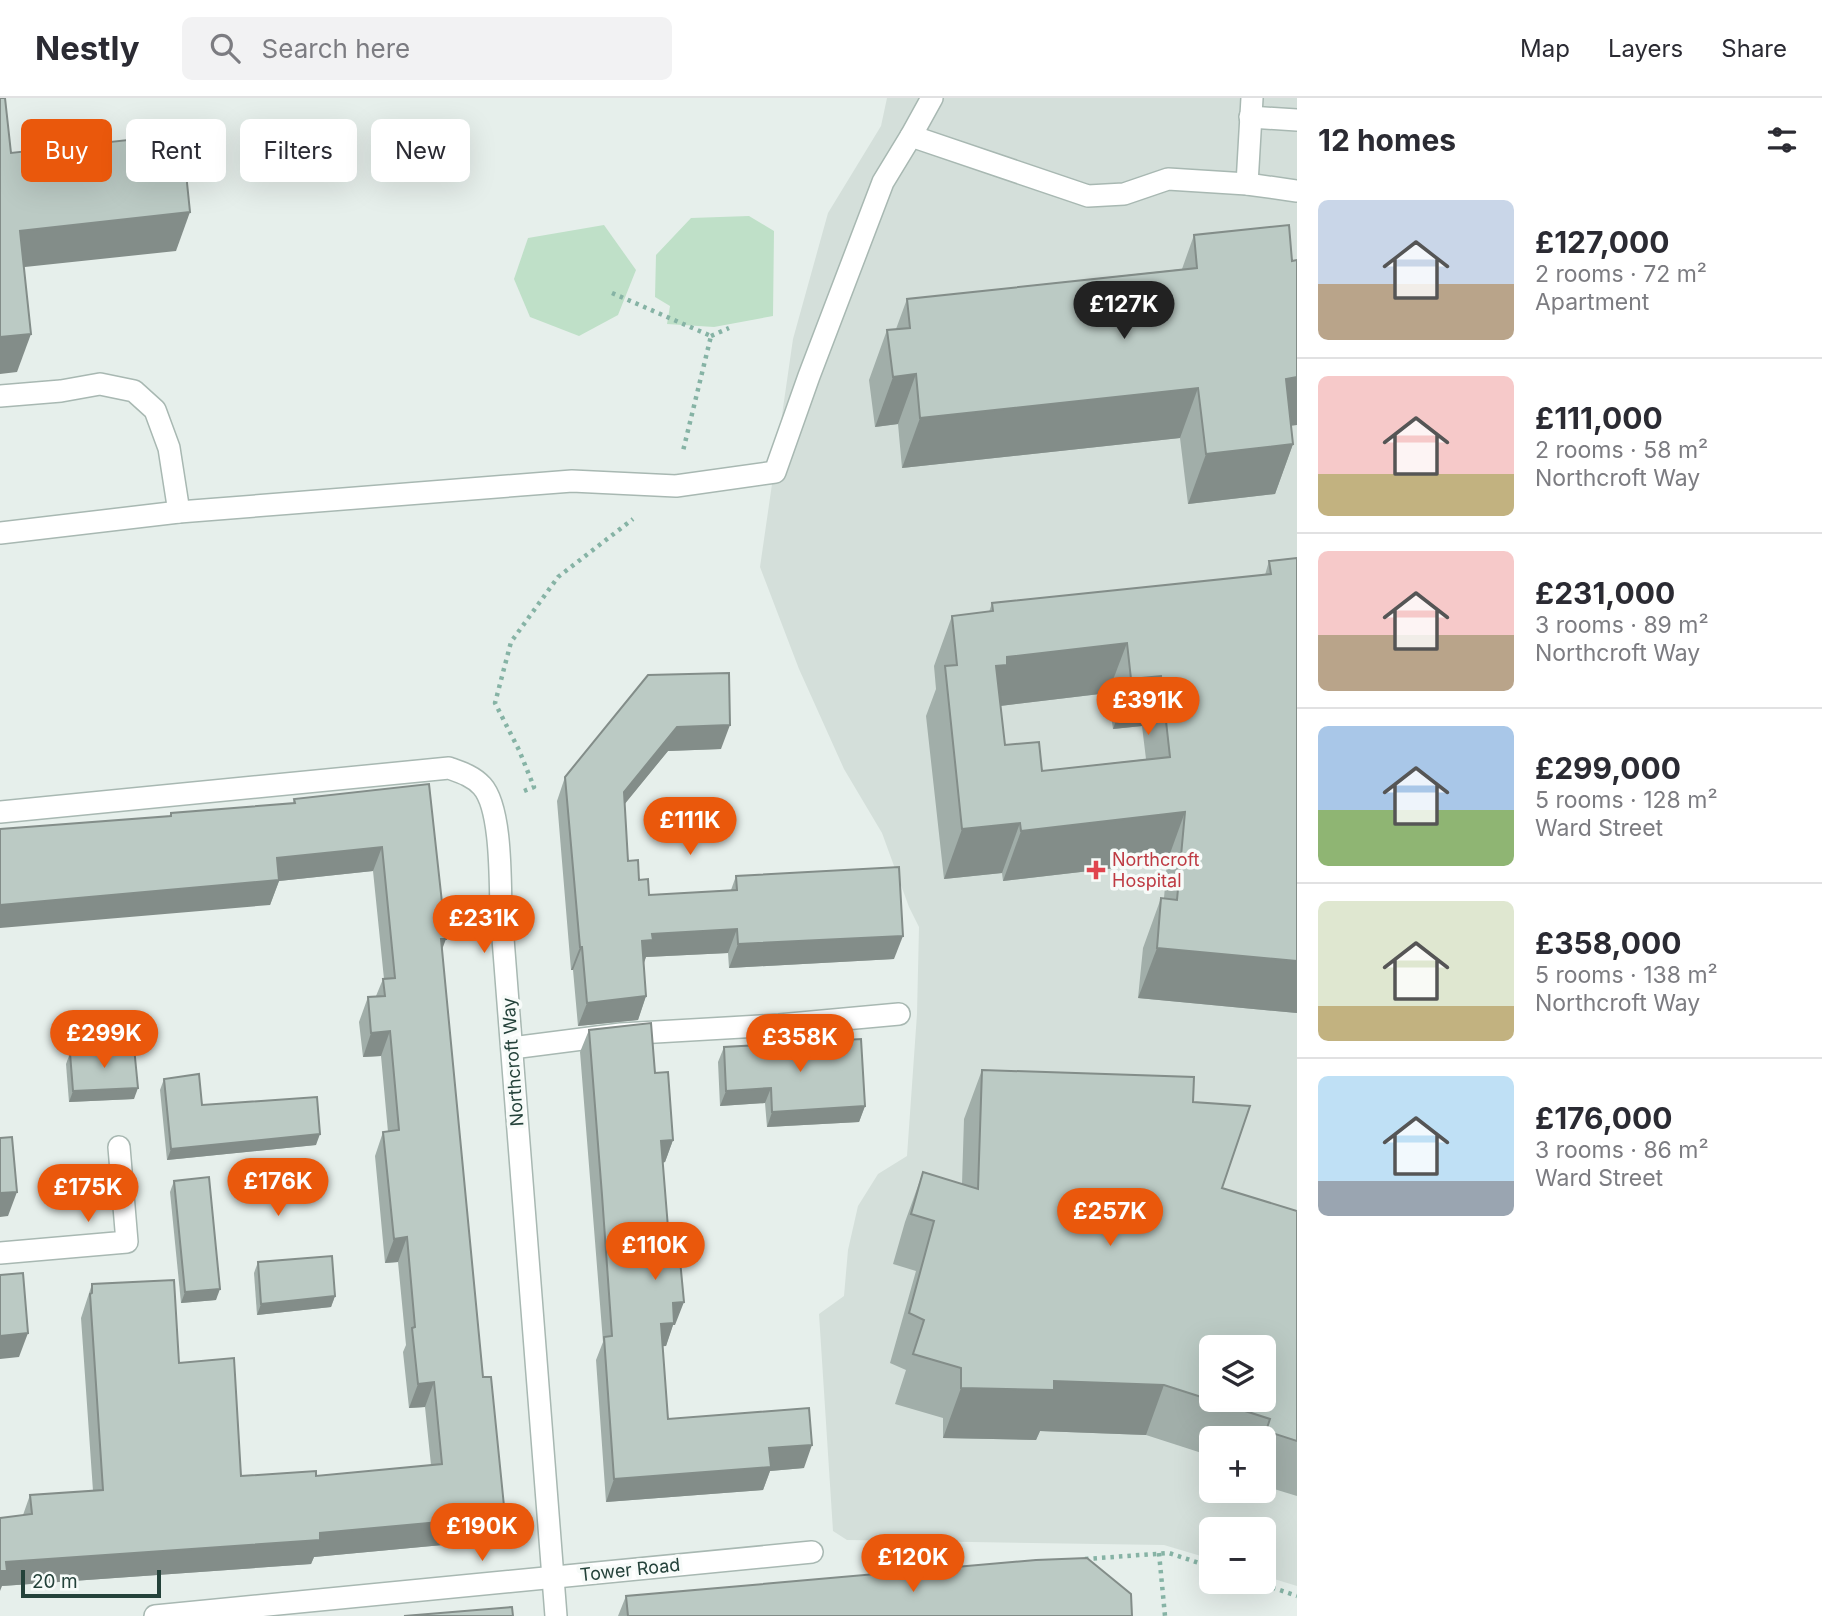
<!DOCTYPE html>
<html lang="en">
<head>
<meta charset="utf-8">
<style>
	body { margin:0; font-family:Inter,sans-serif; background:#f2f2f3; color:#2b2b33; height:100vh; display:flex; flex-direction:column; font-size:26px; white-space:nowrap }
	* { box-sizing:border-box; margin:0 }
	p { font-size:23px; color:#7c7c81 }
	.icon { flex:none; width:38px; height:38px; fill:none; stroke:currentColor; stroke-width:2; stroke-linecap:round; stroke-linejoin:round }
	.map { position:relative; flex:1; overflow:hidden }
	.drawer { display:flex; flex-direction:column; background:#fff; width:525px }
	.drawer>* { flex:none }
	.banner { position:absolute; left:21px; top:21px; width:665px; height:63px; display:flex; gap:14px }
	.controls { position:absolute; left:1199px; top:1237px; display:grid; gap:14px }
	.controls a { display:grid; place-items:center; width:77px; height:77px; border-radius:10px; background:#fff; box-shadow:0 7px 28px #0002; font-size:35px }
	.scale { position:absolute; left:21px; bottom:18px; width:140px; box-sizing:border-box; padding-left:7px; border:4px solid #24423a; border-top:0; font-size:19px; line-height:24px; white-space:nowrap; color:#24423a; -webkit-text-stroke:5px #f7fbf9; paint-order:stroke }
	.price { position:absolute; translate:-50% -60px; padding:0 16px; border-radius:24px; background:#ea580c; color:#fff; font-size:23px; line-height:46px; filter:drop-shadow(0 2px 4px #0008) }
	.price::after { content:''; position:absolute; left:50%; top:42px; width:21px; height:16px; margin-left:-10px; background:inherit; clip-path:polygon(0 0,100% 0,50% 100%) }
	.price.selected { background:#222; color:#fff }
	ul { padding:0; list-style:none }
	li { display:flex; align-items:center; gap:21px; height:175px; padding:0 21px }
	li+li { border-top:2px solid #e1e1e2 }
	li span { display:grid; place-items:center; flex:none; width:196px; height:140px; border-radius:10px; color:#555 }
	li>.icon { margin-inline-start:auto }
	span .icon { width:84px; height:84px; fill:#fffc; stroke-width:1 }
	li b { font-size:30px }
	h2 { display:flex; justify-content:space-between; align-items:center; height:84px; padding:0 21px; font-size:30px }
	.pill { padding:0 24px; border-radius:10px; background:#fff; box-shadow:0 7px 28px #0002; font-size:24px; line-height:63px }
	.pill.selected { background:#ea580c; color:#fff }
	header { display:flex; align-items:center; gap:42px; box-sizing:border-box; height:98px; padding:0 35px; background:#fff; border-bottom:2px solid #e1e1e2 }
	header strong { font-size:33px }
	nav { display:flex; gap:38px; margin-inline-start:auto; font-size:24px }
	.search { width:490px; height:63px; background:#f2f2f3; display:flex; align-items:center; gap:18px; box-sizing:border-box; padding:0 24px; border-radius:10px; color:#7c7c81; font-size:26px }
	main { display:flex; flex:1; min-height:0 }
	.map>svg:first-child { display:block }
	.built { fill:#d4dfda; fill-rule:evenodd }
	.green { fill:#bfe0c8 }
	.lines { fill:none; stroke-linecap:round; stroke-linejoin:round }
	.lane-casing { stroke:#a8b8b2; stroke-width:24 }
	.street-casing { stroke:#a8b8b2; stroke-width:24 }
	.path { stroke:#86b3a5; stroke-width:4.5; stroke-dasharray:3.5 5; stroke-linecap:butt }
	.lane { stroke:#fff; stroke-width:21 }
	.street { stroke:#fff; stroke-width:21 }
	.wall { fill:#a1aea9; fill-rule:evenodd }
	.shaded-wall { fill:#838d89 }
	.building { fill:#bbcac4; stroke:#838d89; stroke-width:2; fill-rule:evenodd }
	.health-dot { fill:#e0444e; stroke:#f7fbf9; stroke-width:2.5 }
	.labels { text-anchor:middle; stroke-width:7; stroke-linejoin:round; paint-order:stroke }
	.health-label { font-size:18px; fill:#be3a42; stroke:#f7fbf9; text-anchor:start }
	.street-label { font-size:18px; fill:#24423a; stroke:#f7fbf9 }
</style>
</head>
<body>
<header>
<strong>Nestly</strong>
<div class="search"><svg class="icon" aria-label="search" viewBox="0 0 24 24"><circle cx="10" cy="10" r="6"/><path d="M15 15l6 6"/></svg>Search here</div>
<nav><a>Map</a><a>Layers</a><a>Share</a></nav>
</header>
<main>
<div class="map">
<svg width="1297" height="1518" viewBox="0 0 1297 1518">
	<rect width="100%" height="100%" fill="#e6efeb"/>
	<path class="built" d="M887,0H1297V1488L1264,1478V1432H1211V1461L1164,1447L847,1442L833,1433L819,1216L844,1198L848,1152L858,1108L878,1076L907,1058L917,916L919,829L909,809L882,735L844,671L799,571L760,469L793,241L828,115L881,28ZM1211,1250H1264V1302H1211ZM1211,1340H1264V1393H1211Z"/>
	<g class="green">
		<polygon points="749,118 774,133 773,218 714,229 667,226 670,208 655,199 656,157 691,120"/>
		<polygon points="604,127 636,172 618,217 579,238 530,219 514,181 528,140"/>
	</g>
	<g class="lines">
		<defs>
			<g id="lane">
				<polyline points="1250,19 1297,22"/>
				<polyline points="911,38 932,0"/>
				<polyline points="1247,86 1252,0"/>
				<polyline points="0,298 61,293 100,286 134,293 155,312 169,350 179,414"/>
				<polyline points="0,435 179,414 572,383 676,388 775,374 809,278 883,84 911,38 1088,98 1124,96 1168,81 1247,86 1297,93"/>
				<polyline points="512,950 621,936 779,927 899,916"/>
			</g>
			<g id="street">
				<path d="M0,714L449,670C460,674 473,678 482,688C502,710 500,784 501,815L556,1518"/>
				<polyline points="0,1155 127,1144 119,1049"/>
				<polyline points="155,1518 812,1454"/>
			</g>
		</defs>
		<use href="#lane" class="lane-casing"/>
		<use href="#street" class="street-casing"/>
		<g class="path">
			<polyline points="612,195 711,238 683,353"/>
			<polyline points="711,238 729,230"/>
			<polyline points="524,693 534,689 519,652 495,605 511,544 558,479 633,421"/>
			<polyline points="1159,1455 1165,1518"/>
			<polyline points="1085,1461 1169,1455 1211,1469"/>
			<polyline points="1256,1484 1297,1498"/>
		</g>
		<use href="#lane" class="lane"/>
		<use href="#street" class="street"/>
	</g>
	<g class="wall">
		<polygon points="1194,137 1291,328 1293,346 1275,396 1188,406 1180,340 902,370 898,326 875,329 869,282 887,232 896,231 907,201 1182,171"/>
		<path d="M1297,460V915L1138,900L1143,850L1161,800H1164L1167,764L1003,783L1002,775L944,781L926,618L936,591L934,568L952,518L989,514L992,505L1265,477L1269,463ZM1108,595L1113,631L1142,628L1146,661L1042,673L1005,647L1000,608Z"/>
		<polygon points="648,577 721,651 668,653 624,706 628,763 649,797 731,792 736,778 894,861 729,870 728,855 646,859 643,865 646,898 638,922 578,928 573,872 571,872 557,703 565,679"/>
		<polygon points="429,686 442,851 483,1279 505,1418 496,1442 314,1459 311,1466 2,1488 23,1417 30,1397 93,1393 81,1220 92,1186 179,1265 241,1378 316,1378 431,1367 425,1309 409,1310 403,1254 406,1247 398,1164 385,1165 375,1058 383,1034 388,1034 381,958 363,959 359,924 368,899 376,898 383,881 384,881 373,773 279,783 270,807 169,718 171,715 293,705 294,701"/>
		<polygon points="589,932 655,975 673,1042 665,1064 663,1065 675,1227 673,1227 666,1248 662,1248 668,1321 804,1370 770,1373 763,1392 606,1404 596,1262 603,1244 580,954"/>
		<polygon points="724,949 865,1008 859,1024 767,1029 765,1005 720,1008 718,964"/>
		<polygon points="70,955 134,1001 69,1004 66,966"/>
		<polygon points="982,972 1193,1004 1222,1090 1297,1113 1297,1398 1264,1388 1264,1340 1211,1340 1211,1358 1146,1337 1040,1333 1036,1342 943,1340 943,1320 895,1306 906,1272 890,1265 916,1173 893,1166 905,1124 923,1074 962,1086 964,1021"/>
		<polygon points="164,981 202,1007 316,1047 167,1062 160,992"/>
		<polygon points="174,1083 216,1202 181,1205 170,1094"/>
		<polygon points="258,1164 335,1198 331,1209 257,1217 254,1175"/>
		<polygon points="626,1498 1132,1518 618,1518"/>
	</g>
	<g class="shaded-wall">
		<polygon points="190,114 176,153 6,171 20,133"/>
		<polygon points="31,236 17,274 0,276 0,239"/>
		<polygon points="916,276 898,326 875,329 893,279"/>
		<polygon points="1297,279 1297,327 1268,331 1286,281"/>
		<polygon points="1198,290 1180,340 902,370 920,320"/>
		<polygon points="1293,346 1275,396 1188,406 1206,356"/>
		<polygon points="1127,545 1108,595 992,609 996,568 1007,559"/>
		<polygon points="1161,578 1142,628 1113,631 1131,581"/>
		<polygon points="730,627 721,651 668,653 615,718 624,694 677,629"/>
		<polygon points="1185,714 1167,764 1003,783 1021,733"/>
		<polygon points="1020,725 1002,775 944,781 962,731"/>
		<polygon points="382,749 373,773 279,783 270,807 0,830 0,807 277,760"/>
		<polygon points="737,831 728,855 646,859 644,865 633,866 642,843 652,836"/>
		<polygon points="903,838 894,861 729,870 738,846"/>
		<polygon points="441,841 446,841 437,865"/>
		<polygon points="580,849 582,849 573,872 571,872"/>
		<polygon points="1157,850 1297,863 1297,915 1138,900"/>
		<polygon points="646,898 638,922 578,928 587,905"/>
		<polygon points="390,933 381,958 363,959 371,935"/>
		<polygon points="138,990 134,1001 69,1004 73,993"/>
		<polygon points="771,990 765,1005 720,1008 726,993"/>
		<polygon points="865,1008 859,1024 767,1029 772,1014"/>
		<polygon points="320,1036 316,1047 167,1062 171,1051"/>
		<polygon points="673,1042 665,1064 653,1065 661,1043"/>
		<polygon points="17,1094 8,1118 0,1119 0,1095"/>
		<polygon points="407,1139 398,1164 385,1165 394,1141"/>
		<polygon points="220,1191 216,1202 181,1205 185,1194"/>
		<polygon points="335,1198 331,1209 257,1217 261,1206"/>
		<polygon points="684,1204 675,1227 673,1227 666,1248 653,1249 661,1226 673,1205"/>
		<polygon points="28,1235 19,1259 0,1261 0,1238"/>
		<polygon points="1054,1283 1164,1287 1146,1337 1040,1333 1036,1342 943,1340 961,1290"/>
		<polygon points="434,1284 425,1309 409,1310 418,1286"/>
		<polygon points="812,1347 804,1370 770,1373 763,1392 606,1404 614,1381 769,1350"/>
		<polygon points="505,1418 496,1442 314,1459 311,1466 2,1488 0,1493 0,1473 6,1464"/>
	</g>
	<g class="building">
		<polygon points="0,0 5,0 11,55 182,36 190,114 20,133 31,236 0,239"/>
		<polygon points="1289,127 1292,163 1297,162 1297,279 1286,281 1293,346 1206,356 1198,290 920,320 916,276 893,279 887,232 910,230 907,201 1197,170 1194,137"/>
		<path d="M1297,460V863L1157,850L1161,800L1177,802L1185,714L1021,733L1020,725L962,731L945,568L957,567L952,518L993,513L992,505L1271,476L1269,463ZM1127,545L1131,581L1161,578L1170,659L1042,673L1039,644L1005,647L996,568L1007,567V559Z"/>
		<polygon points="729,575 730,627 677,629 624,694 628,763 638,762 639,782 648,781 649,797 737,792 736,778 899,769 903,838 738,846 737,831 652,836 653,842 642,843 646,898 587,905 582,849 580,849 565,679 648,577"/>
		<polygon points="429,686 446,841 441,841 483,1279 491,1279 505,1418 320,1435 320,1442 6,1464 7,1473 0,1473 0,1420 32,1416 30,1397 103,1392 90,1196 92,1195 92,1186 174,1182 179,1265 234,1260 241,1378 316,1373 316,1378 442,1366 434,1284 418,1286 412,1230 415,1229 407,1139 394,1141 383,1034 399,1032 390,933 371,935 368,899 385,898 383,881 395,880 382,749 277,760 279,782 0,807 0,731 171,718 171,715 295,705 294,701"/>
		<polygon points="651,925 655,975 668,974 673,1042 661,1043 669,1142 678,1141 684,1204 673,1205 674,1225 661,1226 668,1321 809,1310 812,1347 769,1350 771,1369 614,1381 604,1239 612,1238 602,1097 589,932"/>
		<polygon points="861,941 865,1008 772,1014 771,990 726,993 724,949"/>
		<polygon points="134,949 138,990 73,993 70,955"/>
		<path d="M982,972L1194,979L1193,1004L1250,1008L1222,1090L1297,1113V1343L1266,1333L1270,1321L1164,1287L1054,1283V1292L961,1290V1270L913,1256L924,1222L909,1215L934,1123L911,1116L923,1074L978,1091ZM1211,1250H1264V1302H1211Z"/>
		<polygon points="199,976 202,1007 317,999 320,1036 171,1051 164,981"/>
		<polygon points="12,1039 17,1094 0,1095 0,1040"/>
		<polygon points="209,1079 220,1191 185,1194 174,1083"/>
		<polygon points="332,1158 335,1198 261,1206 258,1164"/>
		<polygon points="23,1175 28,1235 0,1238 0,1177"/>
		<polygon points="1087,1460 1131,1496 1132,1518 628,1518 626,1498 1036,1462"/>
		<polygon points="512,1509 513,1518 404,1518"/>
	</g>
	<path class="health-dot" d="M1092.5 761.5h7v7h7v7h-7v7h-7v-7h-7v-7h7z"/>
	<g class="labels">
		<g class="health-label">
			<text x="1112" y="768">Northcroft<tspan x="1112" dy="21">Hospital</tspan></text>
		</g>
		<g class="street-label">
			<text transform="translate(513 964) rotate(-94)" y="6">Northcroft Way</text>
			<text transform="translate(630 1472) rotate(-6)" y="6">Tower Road</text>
		</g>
	</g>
</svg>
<div class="controls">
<a><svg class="icon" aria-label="layers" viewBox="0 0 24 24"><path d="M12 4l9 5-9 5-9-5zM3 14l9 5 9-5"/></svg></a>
<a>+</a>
<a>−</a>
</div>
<div class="scale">20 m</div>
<b class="price selected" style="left:1124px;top:243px">£127K</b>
<b class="price" style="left:1148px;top:639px">£391K</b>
<b class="price" style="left:690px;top:759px">£111K</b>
<b class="price" style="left:484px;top:857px">£231K</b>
<b class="price" style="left:104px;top:972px">£299K</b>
<b class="price" style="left:800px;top:976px">£358K</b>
<b class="price" style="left:278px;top:1120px">£176K</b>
<b class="price" style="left:88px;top:1126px">£175K</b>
<b class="price" style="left:1110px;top:1150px">£257K</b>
<b class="price" style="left:655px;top:1184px">£110K</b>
<b class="price" style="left:482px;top:1465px">£190K</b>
<b class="price" style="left:913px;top:1496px">£120K</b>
<div class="banner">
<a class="pill selected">Buy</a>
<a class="pill">Rent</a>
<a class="pill">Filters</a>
<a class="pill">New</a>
</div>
</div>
<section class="drawer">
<h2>12 homes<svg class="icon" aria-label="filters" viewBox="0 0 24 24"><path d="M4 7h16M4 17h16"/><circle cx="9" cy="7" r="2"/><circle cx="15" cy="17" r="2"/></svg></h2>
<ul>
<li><span style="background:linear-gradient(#c9d6e8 60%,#b9a48a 0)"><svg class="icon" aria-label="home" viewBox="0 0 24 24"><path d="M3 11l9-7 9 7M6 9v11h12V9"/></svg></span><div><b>£127,000</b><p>2 rooms · 72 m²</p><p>Apartment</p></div></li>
<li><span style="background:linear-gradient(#f6c9c9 70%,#c2b280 0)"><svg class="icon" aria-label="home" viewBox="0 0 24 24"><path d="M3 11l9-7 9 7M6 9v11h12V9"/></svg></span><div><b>£111,000</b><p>2 rooms · 58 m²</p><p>Northcroft Way</p></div></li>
<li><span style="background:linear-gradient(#f6c9c9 60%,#b9a48a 0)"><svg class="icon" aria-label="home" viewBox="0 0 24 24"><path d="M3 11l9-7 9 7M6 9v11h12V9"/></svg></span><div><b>£231,000</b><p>3 rooms · 89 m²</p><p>Northcroft Way</p></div></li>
<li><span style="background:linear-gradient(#a9c7e8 60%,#8fb573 0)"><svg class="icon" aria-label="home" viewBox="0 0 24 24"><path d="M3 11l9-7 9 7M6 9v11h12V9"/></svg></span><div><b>£299,000</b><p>5 rooms · 128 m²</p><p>Ward Street</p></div></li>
<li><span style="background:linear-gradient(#dfe7d0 75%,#c2b280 0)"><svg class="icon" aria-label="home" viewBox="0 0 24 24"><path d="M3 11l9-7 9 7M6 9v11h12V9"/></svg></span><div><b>£358,000</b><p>5 rooms · 138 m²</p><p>Northcroft Way</p></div></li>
<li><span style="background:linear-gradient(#bfe0f5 75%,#9aa5b1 0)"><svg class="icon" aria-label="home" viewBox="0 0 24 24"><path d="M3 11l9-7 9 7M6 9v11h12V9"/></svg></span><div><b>£176,000</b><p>3 rooms · 86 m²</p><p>Ward Street</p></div></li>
</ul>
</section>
</main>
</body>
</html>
